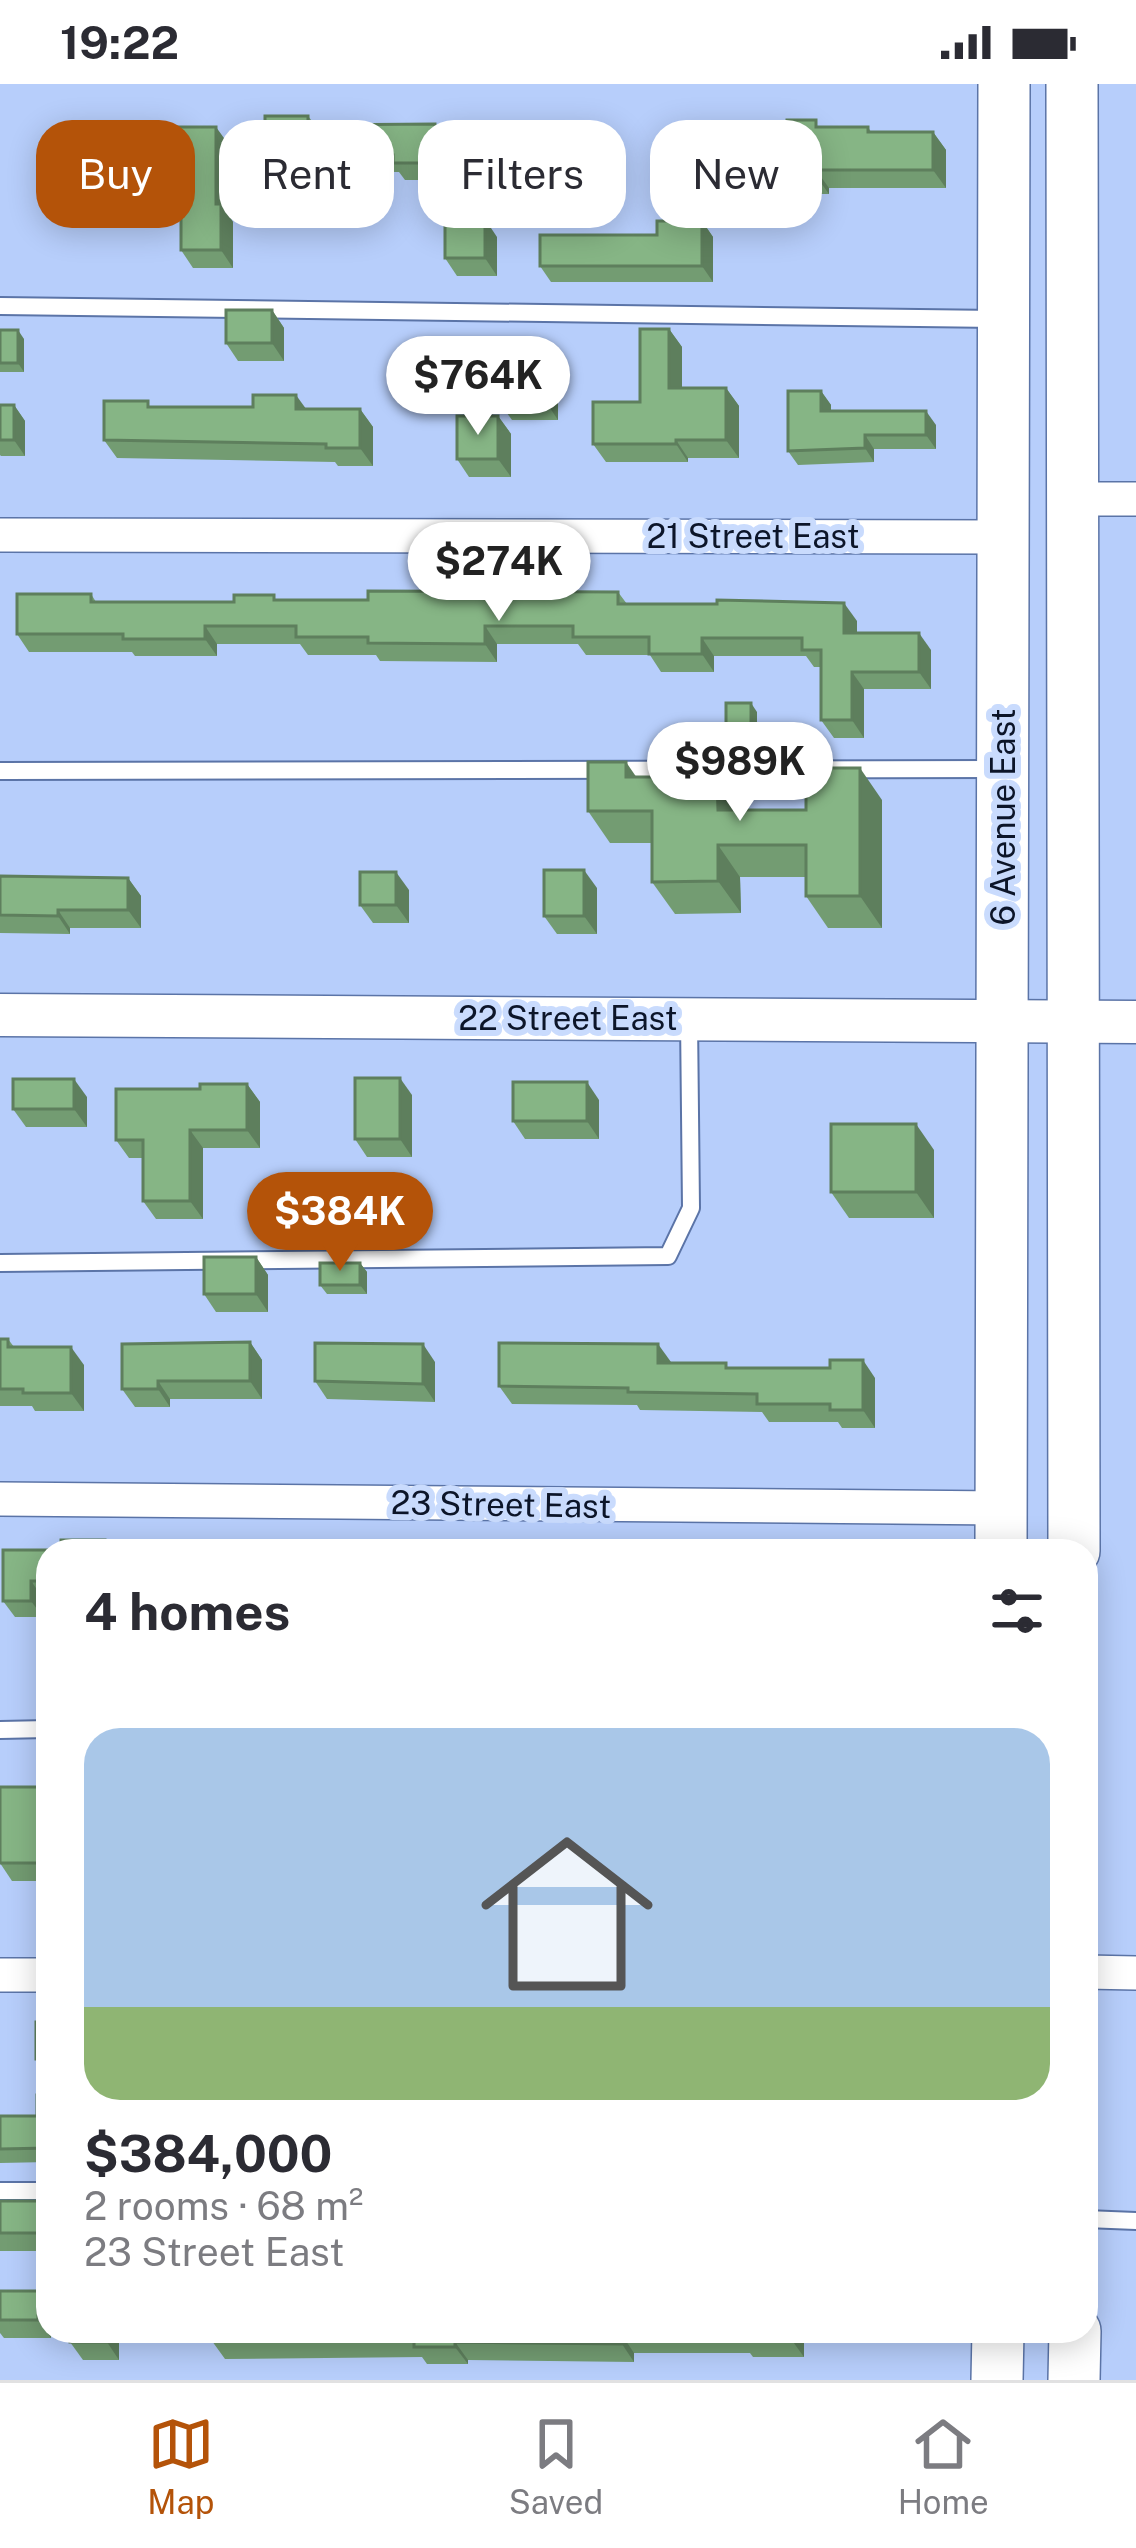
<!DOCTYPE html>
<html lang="en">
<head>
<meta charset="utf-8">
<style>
	body { margin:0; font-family:"Public Sans",sans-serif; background:#f7f7f7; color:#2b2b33; height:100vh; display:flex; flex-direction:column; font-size:45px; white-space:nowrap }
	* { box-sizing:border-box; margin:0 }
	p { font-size:39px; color:#7c7c81 }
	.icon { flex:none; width:66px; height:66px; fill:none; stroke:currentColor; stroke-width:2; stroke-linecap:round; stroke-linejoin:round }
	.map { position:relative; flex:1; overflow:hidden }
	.details { position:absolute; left:36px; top:1455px; width:1062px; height:804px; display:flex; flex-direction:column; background:#fff; border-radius:36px; box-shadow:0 6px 30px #0003 }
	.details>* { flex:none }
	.banner { position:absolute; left:36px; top:36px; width:1065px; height:108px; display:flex; gap:24px }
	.price { position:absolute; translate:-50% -102px; padding:0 27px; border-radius:42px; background:#fff; color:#222; font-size:39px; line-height:78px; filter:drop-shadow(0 3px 6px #0008) }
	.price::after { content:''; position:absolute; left:50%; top:72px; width:36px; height:27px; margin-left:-18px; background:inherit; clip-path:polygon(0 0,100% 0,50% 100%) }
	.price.selected { background:#b45309; color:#fff }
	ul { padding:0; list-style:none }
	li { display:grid; align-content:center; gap:24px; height:636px; padding:0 48px }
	li span { display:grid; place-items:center; height:372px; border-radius:36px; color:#555 }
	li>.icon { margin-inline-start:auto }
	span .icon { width:216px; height:216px; fill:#fffc; stroke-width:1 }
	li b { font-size:51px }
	h2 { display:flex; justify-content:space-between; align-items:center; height:144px; padding:0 48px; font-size:51px }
	.tag { padding:0 42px; border-radius:36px; background:#fff; box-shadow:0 6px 30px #0003; font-size:42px; line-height:108px }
	.tag.selected { background:#b45309; color:#fff }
	.status { display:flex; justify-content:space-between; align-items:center; height:84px; padding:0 60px; background:#fff; direction:ltr }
	.status svg { height:33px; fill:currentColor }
	.menu { display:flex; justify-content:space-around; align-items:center; height:168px; border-top:3px solid #e1e1e2; background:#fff; font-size:33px; color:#7c7c81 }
	.menu a { display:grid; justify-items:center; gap:6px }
	.menu .selected { color:#b45309 }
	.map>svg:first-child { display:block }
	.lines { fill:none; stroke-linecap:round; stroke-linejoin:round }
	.service-casing { stroke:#5b74a7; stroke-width:20 }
	.minor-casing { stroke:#5b74a7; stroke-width:36 }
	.tertiary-casing { stroke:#5b74a7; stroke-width:45 }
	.primary-casing { stroke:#5b74a7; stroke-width:54 }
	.service { stroke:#fff; stroke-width:16 }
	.minor { stroke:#fff; stroke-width:33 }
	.tertiary { stroke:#fff; stroke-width:42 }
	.primary { stroke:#fff; stroke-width:51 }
	.wall { fill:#739c72 }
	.shaded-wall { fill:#5e7f5d }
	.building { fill:#86b585; stroke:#5e7f5d; stroke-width:3 }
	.labels { text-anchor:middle; stroke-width:12; stroke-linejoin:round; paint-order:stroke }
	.street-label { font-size:33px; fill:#0c1529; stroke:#c9dbfd }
</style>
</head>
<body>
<div class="status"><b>19:22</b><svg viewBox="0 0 49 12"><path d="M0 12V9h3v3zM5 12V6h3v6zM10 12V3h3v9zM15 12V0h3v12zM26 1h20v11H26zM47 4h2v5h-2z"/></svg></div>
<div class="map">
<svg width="1136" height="2296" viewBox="0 0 1136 2296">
	<rect width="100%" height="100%" fill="#b7cefb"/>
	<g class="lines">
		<defs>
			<g id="service">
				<polyline points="0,222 997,235"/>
				<polyline points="0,687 995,685"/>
				<polyline points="0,1179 668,1172 691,1124 689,935"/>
				<polyline points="0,1646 48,1645"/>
				<polyline points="0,2107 48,2107"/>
				<polyline points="1086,2135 1136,2137"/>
			</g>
			<g id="minor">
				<polyline points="1071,415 1136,415"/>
				<polyline points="0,451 1001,453"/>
				<polyline points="0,1415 1002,1424"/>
				<polyline points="1086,1888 1136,1889"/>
				<polyline points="0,1891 48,1891"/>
			</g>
			<polyline id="tertiary" points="0,931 1136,938"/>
			<g id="primary">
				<polyline points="1072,0 1074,1467"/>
				<polyline points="1001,1467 1004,0"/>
				<polyline points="997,2296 998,2247"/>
				<polyline points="1074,2296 1075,2247"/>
			</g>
		</defs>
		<use href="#service" class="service-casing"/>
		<use href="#minor" class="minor-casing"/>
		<use href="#tertiary" class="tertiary-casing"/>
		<use href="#primary" class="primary-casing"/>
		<use href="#service" class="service"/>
		<use href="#minor" class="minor"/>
		<use href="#tertiary" class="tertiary"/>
		<use href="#primary" class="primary"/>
	</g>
	<g class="wall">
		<polygon points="308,32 315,41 435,40 446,57 446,96 405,96 399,88 320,88 320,106 277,106 265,89"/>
		<polygon points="821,43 868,43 871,48 933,48 946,66 946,104 829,104 829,110 800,110 795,103 741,103 729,85 787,52"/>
		<polygon points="598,46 611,64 611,100 576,100 563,83"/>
		<polygon points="229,61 229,132 233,138 233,184 193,184 181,166 181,96 132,96 120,78"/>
		<polygon points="693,74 693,100 665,100 658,91"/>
		<polygon points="702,137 713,153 713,198 551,198 540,182"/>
		<polygon points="497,153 497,192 457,192 445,174"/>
		<polygon points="272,226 284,244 284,277 238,277 226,259"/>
		<polygon points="669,245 682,263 682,304 726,304 739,322 739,374 688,374 688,378 606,378 593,360 640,318"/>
		<polygon points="0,246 24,255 24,288 0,288"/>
		<polygon points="546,283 558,301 558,336 512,336 499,318"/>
		<polygon points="821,307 831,321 831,327 936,341 936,365 874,365 874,378 798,381 788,367"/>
		<polygon points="0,321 14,321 25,337 25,372 1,372 0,371"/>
		<polygon points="152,323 360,325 373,343 373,382 338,382 335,378 117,374 104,356"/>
		<polygon points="498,332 511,350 511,393 469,393 457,375"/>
		<polygon points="618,508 627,520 857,537 857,549 931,566 931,605 864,605 864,654 834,654 821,636 821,583 814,583 806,572 714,572 714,588 661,588 650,571 586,571 578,560 497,560 497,578 380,577 376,571 308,571 300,560 217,560 217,572 135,572 132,568 29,568 17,550 91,510 96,518 234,518 368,516"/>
		<polygon points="757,628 757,660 733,660 726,651"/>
		<polygon points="636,693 717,693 740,726 806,726 882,716 882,844 828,844 806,812 806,793 740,793 741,829 675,830 652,798 652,759 610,759 588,727"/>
		<polygon points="0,792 128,794 141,812 141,844 70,844 70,850 0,849"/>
		<polygon points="597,804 597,850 557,850 544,832"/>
		<polygon points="409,806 409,839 373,839 360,821"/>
		<polygon points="247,1000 260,1018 260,1064 203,1064 203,1135 156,1135 143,1117 143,1074 129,1074 116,1056 200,1005"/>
		<polygon points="412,1011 412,1073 367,1073 355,1055"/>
		<polygon points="87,1013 87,1043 26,1043 13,1025"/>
		<polygon points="599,1016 599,1055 525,1055 513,1037"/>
		<polygon points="934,1066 934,1134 849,1134 831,1108"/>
		<polygon points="256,1173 268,1191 268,1228 216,1228 204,1210"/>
		<polygon points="360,1179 367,1188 367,1210 327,1210 320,1201"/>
		<polygon points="0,1255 8,1255 14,1263 84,1281 84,1327 35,1327 32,1322 0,1322"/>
		<polygon points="250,1258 262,1276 262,1315 170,1315 170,1323 135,1323 122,1305"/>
		<polygon points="435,1278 435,1318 327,1315 315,1297"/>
		<polygon points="671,1279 875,1294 875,1344 842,1344 838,1338 769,1338 762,1328 640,1326 637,1321 512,1320 499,1302"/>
		<polygon points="61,1456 105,1456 112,1467 48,1467 48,1514 43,1514 43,1533 15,1533 3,1517 3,1466 61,1466"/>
		<polygon points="48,1703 48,1797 12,1797 0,1779"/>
		<polygon points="48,1938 48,1991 36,1975"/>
		<polygon points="48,2011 48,2078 0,2079 0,2032 37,2032"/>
		<rect x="0" y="2117" width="48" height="50"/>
		<polygon points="0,2207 38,2207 51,2247 51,2254 4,2254 0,2249"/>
		<polygon points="119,2247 119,2276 83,2276 70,2258"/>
		<polygon points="804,2247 804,2273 753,2273 750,2269 634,2269 634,2278 468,2276 468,2280 427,2280 422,2273 225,2275 212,2257"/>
	</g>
	<g class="shaded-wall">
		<polygon points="435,40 446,57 446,96 435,79"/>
		<polygon points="216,43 229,61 229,132 233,138 233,184 221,166 216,120"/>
		<polygon points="598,46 611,64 611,100 598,83"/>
		<polygon points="933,48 946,66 946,104 933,86"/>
		<polygon points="686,65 693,74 693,100 686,91"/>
		<polygon points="308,71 320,88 320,106 308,89"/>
		<polygon points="816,86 829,104 829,110 816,92"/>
		<polygon points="485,135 497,153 497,192 485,174"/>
		<polygon points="702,137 713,153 713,198 702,182"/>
		<polygon points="272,226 284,244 284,277 272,259"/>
		<polygon points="669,245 682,263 682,322 669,304"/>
		<polygon points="18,246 24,255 24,288 18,279"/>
		<polygon points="546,283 558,301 558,336 546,318"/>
		<polygon points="726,304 739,322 739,374 726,356"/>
		<polygon points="821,307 831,321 831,341 821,327"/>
		<polygon points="296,311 309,329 296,325"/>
		<polygon points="14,321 25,337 25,372 14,356"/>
		<polygon points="360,325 373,343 373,382 360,364"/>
		<polygon points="926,327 936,341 936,365 926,351"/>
		<polygon points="498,332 511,350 511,393 498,375"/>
		<polygon points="865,351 874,365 874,378 865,364"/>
		<polygon points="676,356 688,374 688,378 676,360"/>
		<polygon points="844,519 857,537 857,566 844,549"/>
		<polygon points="205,542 217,560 217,572 205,555"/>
		<polygon points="485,542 497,560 497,578 485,560"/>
		<polygon points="919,549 931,566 931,605 919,588"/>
		<polygon points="702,554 714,572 714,588 702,570"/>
		<polygon points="852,588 864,605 864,654 852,636"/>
		<polygon points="751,619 757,628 757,660 751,651"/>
		<polygon points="626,678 648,710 626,693"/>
		<polygon points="860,684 882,716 882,844 860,812"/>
		<polygon points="717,693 740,725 740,758 718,726"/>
		<polygon points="718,761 740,793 741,829 718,797"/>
		<polygon points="584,786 597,804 597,850 584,832"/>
		<polygon points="396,788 409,806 409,839 396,821"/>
		<polygon points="128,794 141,812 141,844 128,826"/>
		<polygon points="58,826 70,844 70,850 58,832"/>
		<polygon points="400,994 412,1011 412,1073 400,1055"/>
		<polygon points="74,995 87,1013 87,1043 74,1025"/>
		<polygon points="587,998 599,1016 599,1055 587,1037"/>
		<polygon points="247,1000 260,1018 260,1064 247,1046"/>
		<polygon points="916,1040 934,1066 934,1134 916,1108"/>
		<polygon points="190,1046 203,1064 203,1135 190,1117"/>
		<polygon points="256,1173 268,1191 268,1228 256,1210"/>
		<polygon points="360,1179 367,1188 367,1210 360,1201"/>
		<polygon points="250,1258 262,1276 262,1315 250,1297"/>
		<polygon points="423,1260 435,1278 435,1318 423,1300"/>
		<polygon points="658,1260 671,1278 658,1279"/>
		<polygon points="71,1263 84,1281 84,1327 71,1309"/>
		<polygon points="863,1276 875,1294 875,1344 863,1326"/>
		<polygon points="158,1297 170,1315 170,1323 158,1305"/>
		<polygon points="31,1497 43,1514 43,1533 31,1517"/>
		<polygon points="38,2207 48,2221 48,2247 51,2247 51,2254 38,2236"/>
		<polygon points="107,2247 119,2247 119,2276 107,2258"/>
		<polygon points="791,2247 804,2247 804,2273 791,2255"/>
		<polygon points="622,2251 634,2269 634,2278 622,2260"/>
		<polygon points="455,2258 468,2276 468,2280 455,2263"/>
	</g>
	<g class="building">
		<polygon points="265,32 308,32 308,41 435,40 435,79 393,79 393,71 308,71 308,89 265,89"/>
		<polygon points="787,36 816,36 816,43 868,43 868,48 933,48 933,86 816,86 816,92 787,92 787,85 729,85 729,52 787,52"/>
		<polygon points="178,43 216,43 216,120 221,120 221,166 181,166 181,85 178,85 178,78 120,78 120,48 178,48"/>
		<rect x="563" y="46" width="35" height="37"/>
		<rect x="658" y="65" width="28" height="26"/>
		<rect x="445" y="135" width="40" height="39"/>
		<polygon points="657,137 702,137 702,182 540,182 540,151 657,151"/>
		<rect x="226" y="226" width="46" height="33"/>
		<polygon points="640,245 669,245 669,304 726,304 726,356 676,356 676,360 593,360 593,318 640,318"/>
		<rect x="0" y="246" width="18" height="33"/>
		<rect x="499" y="283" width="47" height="35"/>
		<polygon points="788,307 821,307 821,327 926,327 926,351 865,351 865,364 788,367"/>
		<polygon points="253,311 296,311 296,325 360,325 360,364 326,364 326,360 104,356 104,317 148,317 148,323 253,323"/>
		<rect x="0" y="321" width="14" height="35"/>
		<rect x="457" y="332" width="41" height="43"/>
		<polygon points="368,507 618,508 618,520 717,520 717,516 844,519 844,549 919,549 919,588 852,588 852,636 821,636 821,566 802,566 802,554 702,554 702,570 649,570 649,553 573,553 573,542 485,542 485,560 368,559 368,553 296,553 296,542 205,542 205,555 123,555 123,550 17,550 17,510 91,510 91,518 234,518 234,511 274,511 274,516 368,516"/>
		<rect x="726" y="619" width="25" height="32"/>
		<polygon points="588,678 626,678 626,693 717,693 718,726 806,726 806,684 860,684 860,812 806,812 806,761 718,761 718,797 652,798 652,727 588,727"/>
		<rect x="544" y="786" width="40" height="46"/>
		<rect x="360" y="788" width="36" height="33"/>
		<polygon points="0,792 128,794 128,826 58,826 58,832 0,831"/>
		<rect x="355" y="994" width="45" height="61"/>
		<rect x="13" y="995" width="61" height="30"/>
		<rect x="513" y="998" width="74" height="39"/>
		<polygon points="200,1000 247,1000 247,1046 190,1046 190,1117 143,1117 143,1056 116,1056 116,1005 200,1005"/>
		<rect x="831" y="1040" width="85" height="68"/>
		<rect x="204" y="1173" width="52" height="37"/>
		<rect x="320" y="1179" width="40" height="22"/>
		<polygon points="0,1255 8,1255 8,1263 71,1263 71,1309 23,1309 23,1305 0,1305"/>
		<polygon points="250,1258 250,1297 158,1297 158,1305 122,1305 122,1260"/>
		<polygon points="315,1259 423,1260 423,1300 315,1297"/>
		<polygon points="499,1259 658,1260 658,1279 726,1279 726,1284 830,1284 830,1276 863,1276 863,1326 830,1326 830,1320 757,1320 757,1310 628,1308 628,1304 499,1302"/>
		<polygon points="61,1456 105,1456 105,1467 48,1467 48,1497 31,1497 31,1517 3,1517 3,1466 61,1466"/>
		<polygon points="715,1457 715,1462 768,1462 768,1467 616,1467 616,1459"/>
		<polygon points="394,1461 436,1461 436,1466 514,1467 394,1467"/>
		<polygon points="252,1465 394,1467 252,1467"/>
		<rect x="0" y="1703" width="48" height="76"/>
		<rect x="36" y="1938" width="12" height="37"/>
		<polygon points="37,2011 48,2011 48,2064 0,2065 0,2032 37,2032"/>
		<rect x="0" y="2117" width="48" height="32"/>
		<rect x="0" y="2207" width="38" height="29"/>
		<rect x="70" y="2247" width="37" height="11"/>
		<polygon points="212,2247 791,2247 791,2255 740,2255 740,2251 622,2251 622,2260 455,2258 455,2263 414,2263 414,2255 212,2257"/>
	</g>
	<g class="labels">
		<g class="street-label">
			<text x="753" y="464">21 Street East</text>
			<text transform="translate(1003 733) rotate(-90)" y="12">6 Avenue East</text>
			<text x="568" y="946">22 Street East</text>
			<text transform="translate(501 1420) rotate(1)" y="12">23 Street East</text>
		</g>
	</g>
</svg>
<b class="price" style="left:478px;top:354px">$764K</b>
<b class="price" style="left:499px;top:540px">$274K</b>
<b class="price" style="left:740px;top:740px">$989K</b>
<b class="price selected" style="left:340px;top:1190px">$384K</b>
<div class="banner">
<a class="tag selected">Buy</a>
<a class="tag">Rent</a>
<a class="tag">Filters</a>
<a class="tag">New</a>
</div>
<section class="details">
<h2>4 homes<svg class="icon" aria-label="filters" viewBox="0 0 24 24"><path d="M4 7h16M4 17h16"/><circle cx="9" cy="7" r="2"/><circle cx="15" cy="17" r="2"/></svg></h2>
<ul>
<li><span style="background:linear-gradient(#a9c7e8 75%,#8fb573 0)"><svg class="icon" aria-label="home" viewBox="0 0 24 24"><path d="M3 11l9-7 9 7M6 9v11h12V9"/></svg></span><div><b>$384,000</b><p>2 rooms · 68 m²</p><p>23 Street East</p></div></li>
</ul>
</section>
</div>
<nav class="menu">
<a class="selected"><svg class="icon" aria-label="map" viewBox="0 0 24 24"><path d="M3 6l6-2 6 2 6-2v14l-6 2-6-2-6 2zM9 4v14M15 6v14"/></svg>Map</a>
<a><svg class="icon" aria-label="saved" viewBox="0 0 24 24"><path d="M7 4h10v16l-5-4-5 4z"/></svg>Saved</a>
<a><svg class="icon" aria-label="home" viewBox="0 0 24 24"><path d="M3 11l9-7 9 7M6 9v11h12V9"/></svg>Home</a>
</nav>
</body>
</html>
